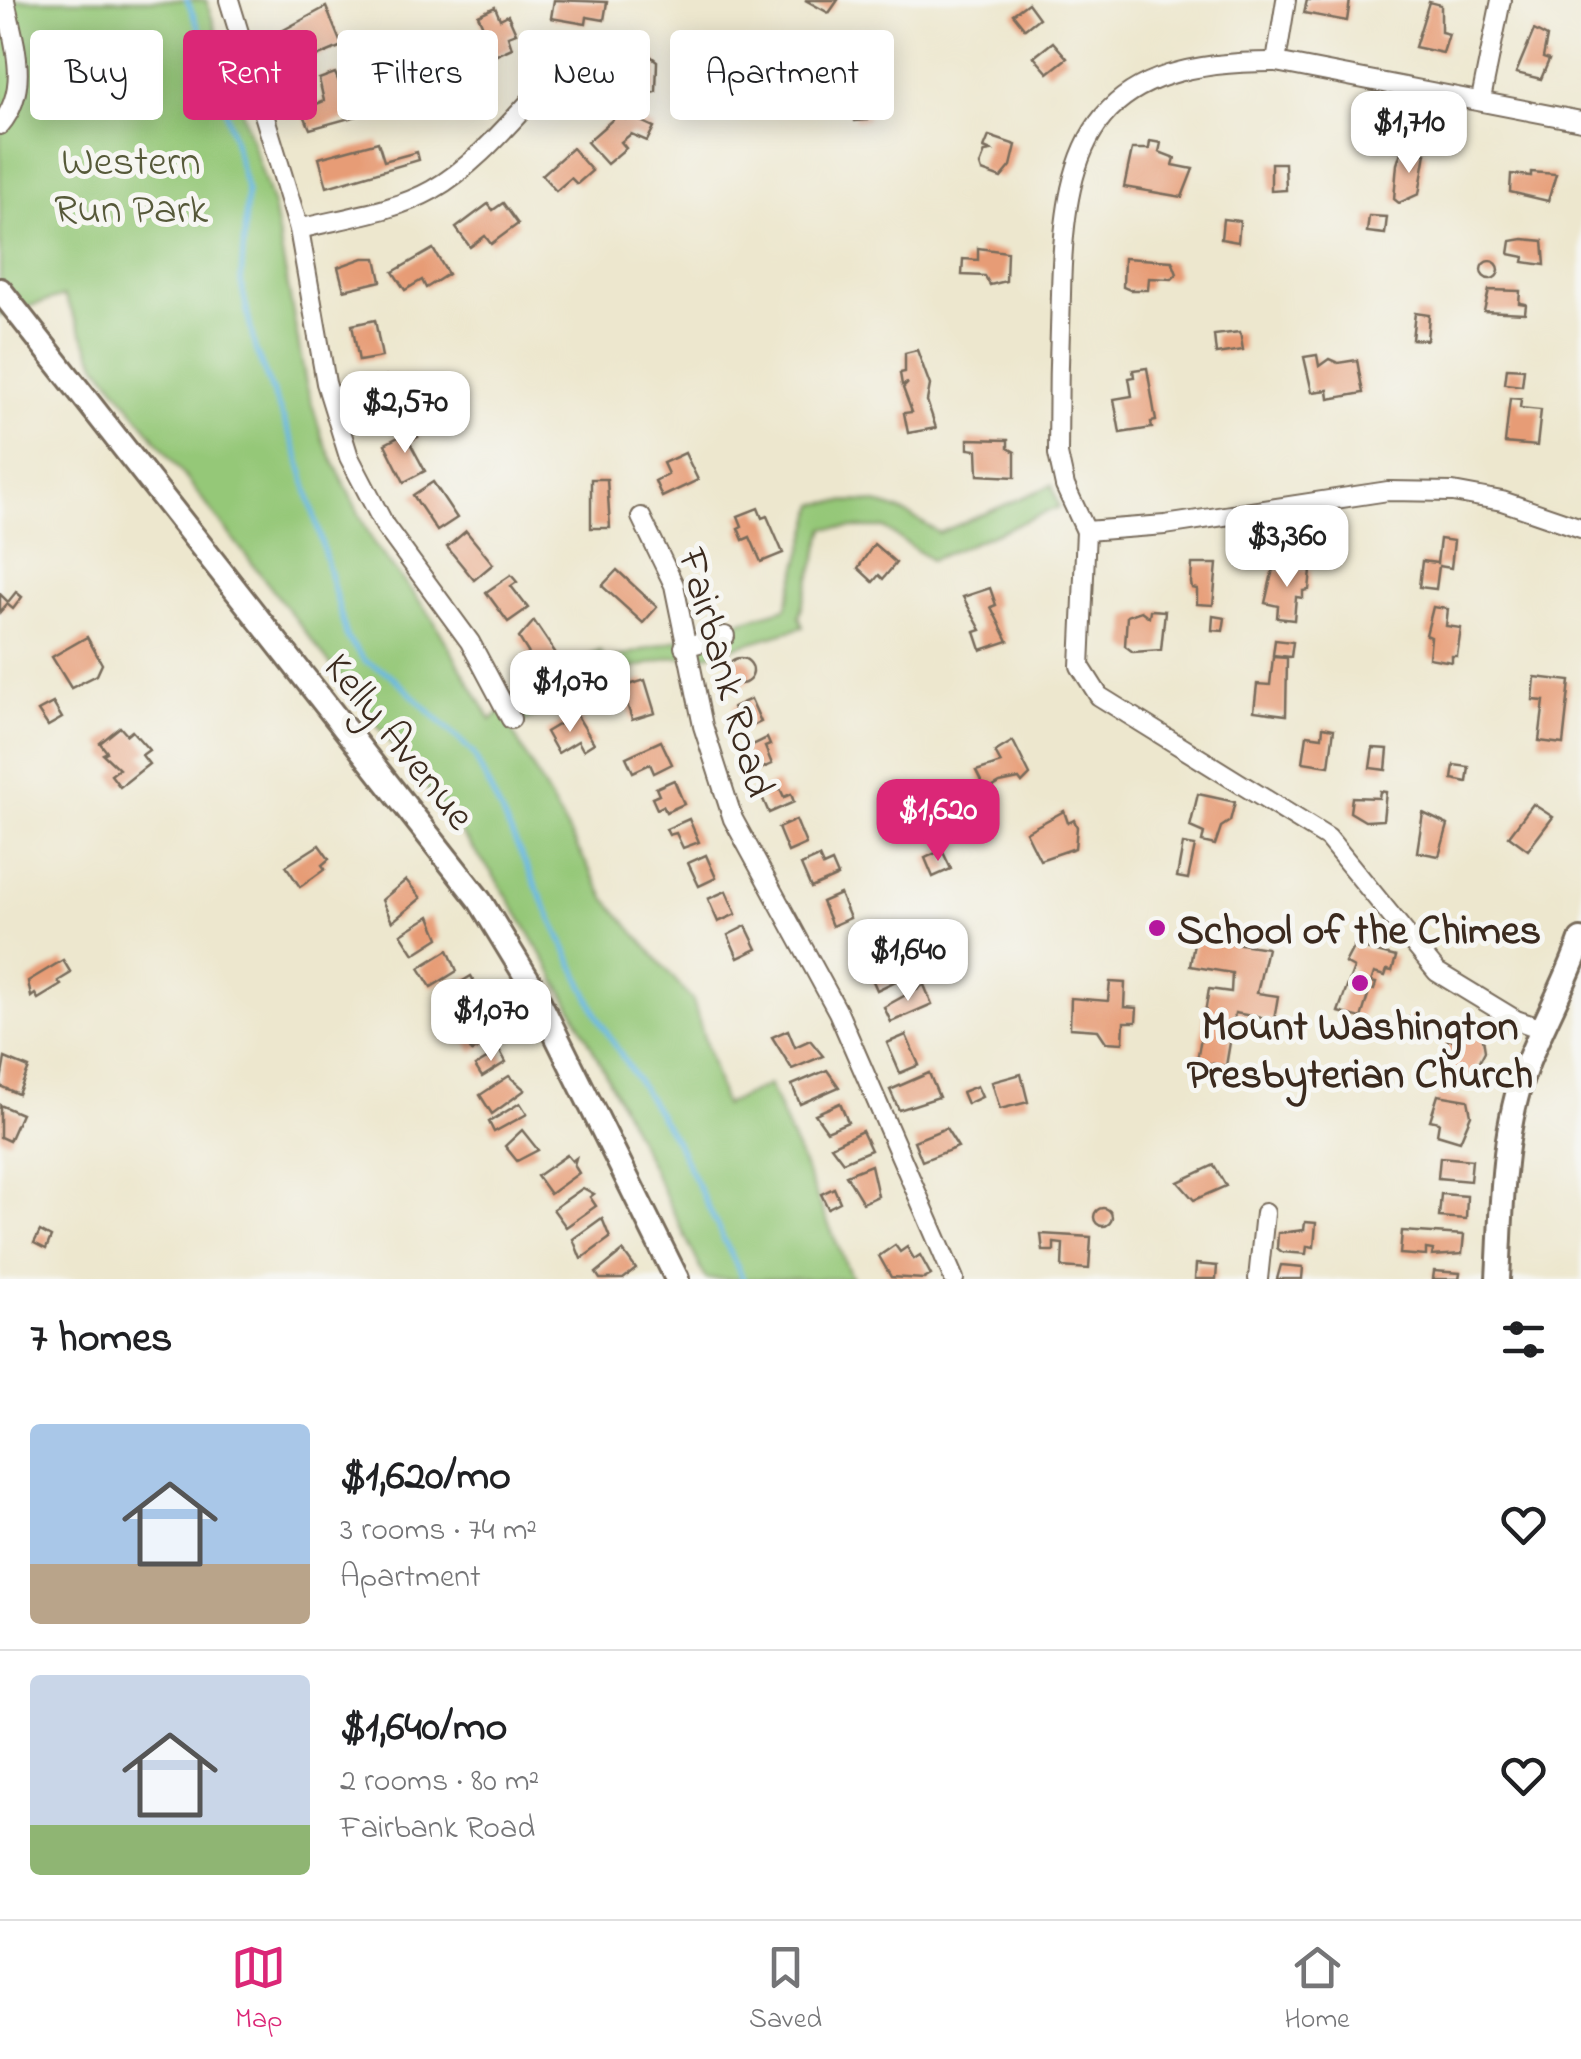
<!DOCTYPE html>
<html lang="en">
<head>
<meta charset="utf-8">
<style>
	body { margin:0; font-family:"Indie Flower",sans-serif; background:#f2f2f2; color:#202124; height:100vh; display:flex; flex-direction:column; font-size:38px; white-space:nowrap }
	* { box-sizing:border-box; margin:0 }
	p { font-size:32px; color:#757577 }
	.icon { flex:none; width:55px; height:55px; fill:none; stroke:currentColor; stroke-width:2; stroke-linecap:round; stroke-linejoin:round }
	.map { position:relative; height:1279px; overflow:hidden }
	.panel { display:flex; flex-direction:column; background:#fff; flex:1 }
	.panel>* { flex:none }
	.hud { position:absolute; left:30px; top:30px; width:1000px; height:90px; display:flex; gap:20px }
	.price { position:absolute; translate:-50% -85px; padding:0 22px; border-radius:20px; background:#fff; color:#222; font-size:32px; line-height:65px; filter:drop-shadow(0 2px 5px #0008) }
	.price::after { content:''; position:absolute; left:50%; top:60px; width:30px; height:22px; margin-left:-15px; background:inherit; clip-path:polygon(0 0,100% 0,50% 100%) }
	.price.current { background:#db2777; color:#fff }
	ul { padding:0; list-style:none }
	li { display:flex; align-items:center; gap:30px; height:250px; padding:0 30px }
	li+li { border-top:2px solid #e0e0e0 }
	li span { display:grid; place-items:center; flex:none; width:280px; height:200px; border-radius:10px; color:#555 }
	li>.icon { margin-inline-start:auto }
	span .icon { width:120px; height:120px; fill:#fffc; stroke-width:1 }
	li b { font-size:42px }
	h2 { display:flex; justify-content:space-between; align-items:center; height:120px; padding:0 30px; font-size:42px }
	.pill { padding:0 35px; border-radius:10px; background:#fff; box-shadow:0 5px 25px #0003; font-size:35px; line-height:90px }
	.pill.current { background:#db2777; color:#fff }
	.dock { display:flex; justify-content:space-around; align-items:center; height:140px; border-top:2px solid #e0e0e0; background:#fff; font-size:28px; color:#757577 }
	.dock a { display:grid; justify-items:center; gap:5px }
	.dock .current { color:#db2777 }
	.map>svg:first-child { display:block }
	.green { fill:#95c878; stroke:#68794b; stroke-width:2.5 }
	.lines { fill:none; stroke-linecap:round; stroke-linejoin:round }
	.stream { stroke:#68b8e3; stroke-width:5 }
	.building { fill:#e79c76 }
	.street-casing { stroke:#796c5c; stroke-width:22 }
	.secondary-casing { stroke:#796c5c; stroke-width:28 }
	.street { stroke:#fff; stroke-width:18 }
	.secondary { stroke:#fff; stroke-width:22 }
	.poi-dot { fill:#b5179e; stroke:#f6f6f2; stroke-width:4 }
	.labels { text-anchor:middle; stroke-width:10; stroke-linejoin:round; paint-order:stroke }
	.park-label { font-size:42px; fill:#565939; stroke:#f6f6f2 }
	.street-label { font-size:42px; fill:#3b2a1e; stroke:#f6f6f2 }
	.poi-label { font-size:42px; font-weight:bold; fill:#3b2a1e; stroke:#f6f6f2; text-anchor:start }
</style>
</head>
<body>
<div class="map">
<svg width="1581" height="1279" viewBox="0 0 1581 1279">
	<rect width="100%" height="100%" fill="#f6f6f2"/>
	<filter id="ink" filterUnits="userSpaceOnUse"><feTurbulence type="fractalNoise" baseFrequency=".01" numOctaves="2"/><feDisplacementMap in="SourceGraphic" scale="20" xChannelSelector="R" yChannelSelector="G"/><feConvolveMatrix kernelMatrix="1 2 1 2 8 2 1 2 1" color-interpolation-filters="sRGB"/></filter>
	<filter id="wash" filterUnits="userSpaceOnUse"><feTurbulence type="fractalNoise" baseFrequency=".0048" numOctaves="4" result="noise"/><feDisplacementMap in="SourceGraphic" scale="40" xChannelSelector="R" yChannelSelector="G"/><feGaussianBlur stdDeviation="2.25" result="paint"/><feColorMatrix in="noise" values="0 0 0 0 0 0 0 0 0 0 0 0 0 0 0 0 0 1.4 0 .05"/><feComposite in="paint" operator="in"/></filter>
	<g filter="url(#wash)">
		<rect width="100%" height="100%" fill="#ede7ce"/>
		<path class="green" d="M0,0H206L273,206L306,384L323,440L374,544L431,616L491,720L522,691L600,651L605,661L786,608L816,504C873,497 891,502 939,533L1052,485L1059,507L931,560L884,528H825L799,616L803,627L707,655L669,658L615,674L511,729L606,899L693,1001L724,1105L769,1085L852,1279H706C638,1142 576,1001 492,873L96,362L64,296L0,315Z"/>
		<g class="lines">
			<polyline class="stream" points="187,0 215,68 247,192 241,282 255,349 298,455 347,638 365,661 390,674 473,753 601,1023 678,1145 743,1279"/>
		</g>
		<g id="blocks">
			<g class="building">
				<polygon points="554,0 607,2 604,20 587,17 586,24 551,18"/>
				<polygon points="805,0 838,0 829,13"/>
				<polygon points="1307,0 1350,0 1347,21 1304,13"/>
				<polygon points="1429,2 1441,5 1441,32 1449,34 1443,53 1415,47"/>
				<polygon points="1028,3 1039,18 1025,29 1013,14"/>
				<polygon points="326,7 342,46 316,57 311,45 287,55 278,33"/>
				<polygon points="495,7 500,19 508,15 516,33 508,36 512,48 479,63 469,41 486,33 478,15"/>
				<polygon points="1534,30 1547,37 1543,58 1549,60 1541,79 1516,73"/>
				<polygon points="1053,42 1067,58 1048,73 1034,57"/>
				<polygon points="648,54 657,61 656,92 650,93 650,99 629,100 627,56"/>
				<polygon points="449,55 459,74 465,71 471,84 431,102 419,76 434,69 431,63"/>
				<polygon points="335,73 339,82 346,79 361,115 310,129 302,110 324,101 319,79"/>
				<polygon points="864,94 868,120 855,121 852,95"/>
				<polygon points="620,113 626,119 630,116 654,127 647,141 631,134 621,142 626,148 607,164 587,142"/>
				<polygon points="989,136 1016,145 1011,166 1001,178 982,171 980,165 985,152 991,151 984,148"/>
				<polygon points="1150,141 1161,143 1159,152 1175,158 1173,165 1193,169 1182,197 1124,187 1132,149 1149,149"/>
				<polygon points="378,142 384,161 417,152 419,160 327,187 319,158"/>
				<polygon points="572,148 592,171 577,184 571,178 556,191 542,175"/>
				<polygon points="1415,151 1426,153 1419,194 1399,203 1394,199 1397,164 1401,152 1414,155"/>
				<polygon points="1271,163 1285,163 1286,190 1271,191"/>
				<polygon points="1531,172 1556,174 1548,201 1510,192 1511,174 1531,176"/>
				<polygon points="503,203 518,224 491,244 485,236 470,247 456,228 488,204 493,210"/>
				<polygon points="1369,216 1387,217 1385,234 1367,232"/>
				<polygon points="1223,219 1240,221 1238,242 1221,239"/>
				<polygon points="1523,239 1543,241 1545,265 1523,262 1524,257 1509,254 1511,241"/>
				<polygon points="978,248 1007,252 1006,281 990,285 985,276 962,275 963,259 978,260"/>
				<polygon points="433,249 448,274 426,288 422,280 405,290 393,272"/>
				<polygon points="363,258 376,258 381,281 344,290 338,267"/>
				<polygon points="1124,258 1172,261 1177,274 1172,279 1149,278 1148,290 1130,290 1123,287"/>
				<circle cx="1490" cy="270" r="9"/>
				<polygon points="1489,290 1520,291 1519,303 1526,304 1525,313 1484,311"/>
				<polygon points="1415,313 1429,315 1427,340 1412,339"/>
				<polygon points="375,320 382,357 359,361 352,325"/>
				<polygon points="1240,332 1243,350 1216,354 1214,335"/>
				<polygon points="917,350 930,385 927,401 936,428 908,433 904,413 912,412 903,388 908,383 902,385 900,373 905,372 905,353"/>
				<polygon points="1317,355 1319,366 1329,359 1338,363 1357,360 1363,393 1329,399 1328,390 1312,392 1304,357"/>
				<polygon points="1147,368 1156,421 1151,422 1152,428 1120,433 1114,399 1132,396 1129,378 1134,377 1133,370"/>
				<polygon points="1507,368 1524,369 1522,386 1505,384"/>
				<polygon points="386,376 405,413 383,424 364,387"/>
				<polygon points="1510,398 1521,399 1520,408 1541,410 1537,446 1505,443"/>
				<polygon points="414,429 418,437 409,441 425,471 404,482 385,444"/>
				<polygon points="968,439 1008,440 1008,448 1015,452 1015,477 978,475 977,450 968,449"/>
				<polygon points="685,453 698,480 662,497 655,481 668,474 663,463"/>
				<polygon points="591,479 607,479 610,528 591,528"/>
				<polygon points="433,482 457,518 437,531 413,495"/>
				<polygon points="758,508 762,518 767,516 783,553 761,562 750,537 743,540 738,528 742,526 738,516"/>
				<polygon points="466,531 493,564 474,580 447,547"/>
				<polygon points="1440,539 1454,541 1451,568 1439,566 1436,589 1419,587 1422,561 1437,563"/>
				<polygon points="874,544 896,563 883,579 879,575 873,582 858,568"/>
				<polygon points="1192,564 1217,564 1213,605 1197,604 1197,589 1192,588 1191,583"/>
				<polygon points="1273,569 1311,570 1309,590 1303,591 1303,598 1296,597 1294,620 1277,618 1278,606 1265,603"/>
				<polygon points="617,570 657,607 643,623 602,586"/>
				<polygon points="511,575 517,582 511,586 528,608 508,622 486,592"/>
				<polygon points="990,588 996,605 991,607 1008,641 981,650 975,632 981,630 963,597"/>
				<polygon points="16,592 22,597 13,609 7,604 0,612 0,594 8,602"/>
				<polygon points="1433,607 1448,609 1446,626 1461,628 1457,656 1452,656 1452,662 1429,658 1431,637 1426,635"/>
				<polygon points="1150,610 1165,611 1161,650 1133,652 1125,646 1127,616 1141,611 1149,617"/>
				<polygon points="1213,616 1225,618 1223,631 1212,630"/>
				<polygon points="534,621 559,658 539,670 519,638"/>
				<polygon points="87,637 102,664 97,675 71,688 52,657"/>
				<polygon points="1275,640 1293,642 1291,657 1273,655"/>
				<polygon points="1273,657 1287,658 1286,715 1254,711 1257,684 1270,685"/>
				<circle cx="740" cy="671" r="13"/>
				<polygon points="1535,677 1570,681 1563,744 1539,741 1544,701 1533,700"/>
				<polygon points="645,680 655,713 632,720 622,687"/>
				<polygon points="751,699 761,722 744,730 733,707"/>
				<polygon points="53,703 62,718 48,726 38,711"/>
				<polygon points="576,714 594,743 583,750 578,741 558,753 546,732"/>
				<polygon points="120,727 127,735 132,731 149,750 142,755 149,764 120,787 111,775 119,769 103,754 107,752 100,743"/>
				<polygon points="1323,727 1334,729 1329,766 1303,762 1307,735 1322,737"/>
				<polygon points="767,738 770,745 765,747 772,764 754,772 744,749"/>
				<polygon points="661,741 672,764 654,773 650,764 633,772 626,757"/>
				<polygon points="1013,741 1030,775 1022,783 1019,779 1000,783 986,791 976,771 1001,763 995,752"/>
				<polygon points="1373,748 1388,749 1386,770 1370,768"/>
				<polygon points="1454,765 1469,767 1467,782 1452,779"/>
				<polygon points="674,780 684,804 666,812 663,806 657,809 652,798 659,795 656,788"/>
				<polygon points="777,782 784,797 791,794 794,802 769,813 759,790"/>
				<polygon points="1380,791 1386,792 1383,820 1365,821 1350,812 1352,797 1379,798"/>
				<polygon points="1198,794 1235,802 1230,821 1221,827 1215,845 1202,842 1204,833 1190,827"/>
				<polygon points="1533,804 1553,817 1528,850 1509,836"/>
				<polygon points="1064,811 1068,823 1074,820 1077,827 1075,848 1040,860 1026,832"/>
				<polygon points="1423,813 1448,825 1439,856 1417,852"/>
				<polygon points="689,819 699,842 683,848 676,833 669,835 666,829"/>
				<polygon points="796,820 806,844 788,852 778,828"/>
				<polygon points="1183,844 1195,846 1188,879 1177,877"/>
				<polygon points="319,845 329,859 322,865 325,869 300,887 286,866"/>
				<polygon points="942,850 951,869 933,877 925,858"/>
				<polygon points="706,855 716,878 699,886 688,863"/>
				<polygon points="819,857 823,866 832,862 838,876 811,888 801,865"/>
				<polygon points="406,880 421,898 392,922 382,900"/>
				<polygon points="726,891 736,914 718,922 708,899"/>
				<polygon points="840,894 850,918 832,926 822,902"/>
				<polygon points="430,916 439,938 414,954 401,934"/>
				<polygon points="746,926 757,949 738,958 728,935"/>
				<polygon points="1195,937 1267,948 1257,993 1278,996 1274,1020 1235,1013 1226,1066 1197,1061 1209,989 1231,992 1232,973 1190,966"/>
				<polygon points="882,946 888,960 895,957 901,970 893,974 896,981 877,990 862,956"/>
				<polygon points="1354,946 1396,957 1392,971 1387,970 1385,976 1374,973 1371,982 1376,983 1374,990 1370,989 1361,1018 1338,1012 1354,968 1345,963"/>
				<polygon points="448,950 457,971 431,987 419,968"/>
				<polygon points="63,960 71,973 58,981 61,985 38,999 35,994 31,997 28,981"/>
				<polygon points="471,976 478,988 452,1004 445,992"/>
				<polygon points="1110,982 1125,983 1124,1007 1137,1008 1136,1022 1124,1022 1123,1043 1106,1042 1098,1030 1070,1028 1071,998 1108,1001"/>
				<polygon points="924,985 932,1004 891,1022 884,1007"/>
				<polygon points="480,998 488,1010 463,1026 456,1014"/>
				<polygon points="1409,1017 1417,1020 1409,1040 1403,1038"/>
				<polygon points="489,1025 497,1036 472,1052 465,1040"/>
				<polygon points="1461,1028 1482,1032 1485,1051 1472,1076 1451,1068 1453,1058 1444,1056 1448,1039 1457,1041"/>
				<polygon points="788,1030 795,1047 810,1040 823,1056 792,1069 772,1037"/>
				<polygon points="906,1035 919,1065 900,1073 887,1043"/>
				<polygon points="500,1051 506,1062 482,1077 475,1066"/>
				<polygon points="5,1058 29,1068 18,1094 0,1086"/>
				<polygon points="827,1070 839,1087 800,1104 792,1085"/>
				<polygon points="929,1073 939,1097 899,1110 890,1090"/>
				<polygon points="1021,1074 1028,1102 1000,1109 992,1082"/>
				<polygon points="509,1076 525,1090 492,1114 480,1095"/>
				<polygon points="977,1086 982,1097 967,1104 962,1092"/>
				<polygon points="1438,1095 1468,1100 1471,1115 1460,1141 1437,1134 1439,1122 1430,1120"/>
				<polygon points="520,1103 527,1114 494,1132 489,1122"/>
				<polygon points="840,1103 848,1122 827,1131 815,1114"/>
				<polygon points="0,1105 21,1114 9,1141 0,1137"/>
				<polygon points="946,1128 958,1147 922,1161 914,1141"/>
				<polygon points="522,1130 538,1150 517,1161 505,1146"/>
				<polygon points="862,1131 871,1150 843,1162 831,1146"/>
				<polygon points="567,1155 572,1161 576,1158 574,1165 579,1173 550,1194 537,1176"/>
				<polygon points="1440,1157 1472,1160 1470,1181 1438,1178"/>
				<polygon points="871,1165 878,1196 863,1203 846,1175"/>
				<polygon points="1214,1165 1226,1186 1194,1200 1178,1182"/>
				<polygon points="583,1188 594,1194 590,1197 596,1206 566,1227 553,1209"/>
				<polygon points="834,1188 840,1202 828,1208 821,1194"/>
				<polygon points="1441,1194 1467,1196 1466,1219 1439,1217"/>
				<circle cx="1103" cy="1217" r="9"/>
				<polygon points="602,1218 610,1238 581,1259 573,1239"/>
				<polygon points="1305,1222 1316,1223 1314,1247 1307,1246 1306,1254 1282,1252 1277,1248 1278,1233 1304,1230"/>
				<polygon points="40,1231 51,1237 46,1249 34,1243"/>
				<polygon points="1402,1231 1464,1235 1462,1254 1432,1256 1433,1250 1426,1249 1426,1256 1400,1254"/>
				<polygon points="1041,1234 1091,1237 1089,1269 1062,1267 1063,1244 1054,1243 1054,1251 1043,1251"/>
				<polygon points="895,1245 900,1252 907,1247 914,1259 920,1255 931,1275 924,1279 891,1277 879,1256"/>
				<polygon points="623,1251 636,1269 623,1279 600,1279 596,1273"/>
				<polygon points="1196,1264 1217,1266 1216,1279 1195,1279"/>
				<polygon points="1281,1265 1303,1267 1302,1279 1277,1279"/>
				<polygon points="1434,1271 1460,1273 1459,1279 1433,1279"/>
			</g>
		</g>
	</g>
	<g filter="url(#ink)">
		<use href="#blocks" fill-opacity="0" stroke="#796c5c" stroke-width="2.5"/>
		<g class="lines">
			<defs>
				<g id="street">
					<polyline points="229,0 299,229 326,383 349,457 385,526 470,642 511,719"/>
					<polyline points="1276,62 1286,0"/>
					<polyline points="1481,99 1501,0"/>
					<path d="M0,125C31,88 14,43 5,0"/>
					<path d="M299,229C342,218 393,212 432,190C478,164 515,116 551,79"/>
					<polyline points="641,517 674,585 703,726 733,819 838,1012 954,1279"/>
					<path d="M1086,531L1065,486L1058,454C1058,401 1059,347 1061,294C1064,131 1099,61 1276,62L1581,121"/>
					<polyline points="1086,531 1080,666 1099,696 1328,838 1437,972 1516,1020 1542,1029"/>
					<polyline points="1086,531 1165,525 1388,491 1453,492 1502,501 1581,528"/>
					<polyline points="684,647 725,636"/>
					<polyline points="1258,1279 1265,1213"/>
				</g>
				<g id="secondary">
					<polyline points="0,290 480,901 530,983 677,1279"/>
					<path d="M1498,1279C1502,1209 1501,1133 1526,1067C1543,1023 1566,983 1581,940"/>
				</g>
			</defs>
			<use href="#street" class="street-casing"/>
			<use href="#secondary" class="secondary-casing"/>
			<use href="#street" class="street"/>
			<use href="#secondary" class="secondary"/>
		</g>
	</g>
	<g class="poi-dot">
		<circle cx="1157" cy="928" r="10"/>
		<circle cx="1360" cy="983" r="10"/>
	</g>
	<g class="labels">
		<g class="park-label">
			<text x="131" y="174">Western<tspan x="131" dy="48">Run Park</tspan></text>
		</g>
		<g class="street-label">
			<text transform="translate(728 672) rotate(74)" y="15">Fairbank Road</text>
			<text transform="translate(401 740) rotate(51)" y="15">Kelly Avenue</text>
		</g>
		<g class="poi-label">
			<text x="1177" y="943">School of the Chimes</text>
			<text x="1360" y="1039" text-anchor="middle">Mount Washington<tspan x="1360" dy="48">Presbyterian Church</tspan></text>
		</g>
	</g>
</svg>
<b class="price" style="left:1409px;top:176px">$1,710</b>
<b class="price" style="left:405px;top:456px">$2,570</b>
<b class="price" style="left:1287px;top:590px">$3,360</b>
<b class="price" style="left:570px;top:735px">$1,070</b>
<b class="price current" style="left:938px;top:864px">$1,620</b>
<b class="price" style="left:908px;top:1004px">$1,640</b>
<b class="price" style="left:491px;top:1064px">$1,070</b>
<div class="hud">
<a class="pill">Buy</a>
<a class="pill current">Rent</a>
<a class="pill">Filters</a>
<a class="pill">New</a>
<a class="pill">Apartment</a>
</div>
</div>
<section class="panel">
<h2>7 homes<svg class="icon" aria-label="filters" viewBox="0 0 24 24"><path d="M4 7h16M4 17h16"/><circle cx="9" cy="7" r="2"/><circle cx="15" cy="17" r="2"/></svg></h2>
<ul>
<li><span style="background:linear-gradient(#a9c7e8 70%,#b9a48a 0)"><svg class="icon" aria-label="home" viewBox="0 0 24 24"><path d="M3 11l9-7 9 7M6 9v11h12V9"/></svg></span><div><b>$1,620/mo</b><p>3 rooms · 74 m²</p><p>Apartment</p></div><svg class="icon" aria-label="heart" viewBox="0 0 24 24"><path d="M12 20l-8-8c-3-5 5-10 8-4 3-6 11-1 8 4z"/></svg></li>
<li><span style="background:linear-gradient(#c9d6e8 75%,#8fb573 0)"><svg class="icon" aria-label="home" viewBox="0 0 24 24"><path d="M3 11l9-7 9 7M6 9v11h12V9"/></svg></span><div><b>$1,640/mo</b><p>2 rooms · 80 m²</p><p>Fairbank Road</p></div><svg class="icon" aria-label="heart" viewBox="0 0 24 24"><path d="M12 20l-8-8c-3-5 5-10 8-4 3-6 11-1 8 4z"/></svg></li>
</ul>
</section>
<nav class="dock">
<a class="current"><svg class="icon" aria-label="map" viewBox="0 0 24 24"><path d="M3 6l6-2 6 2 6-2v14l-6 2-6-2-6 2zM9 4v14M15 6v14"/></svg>Map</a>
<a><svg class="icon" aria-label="saved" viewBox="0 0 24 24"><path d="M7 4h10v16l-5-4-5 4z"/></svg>Saved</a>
<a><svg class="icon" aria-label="home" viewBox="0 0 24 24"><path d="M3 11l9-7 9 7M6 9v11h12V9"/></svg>Home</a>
</nav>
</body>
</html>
